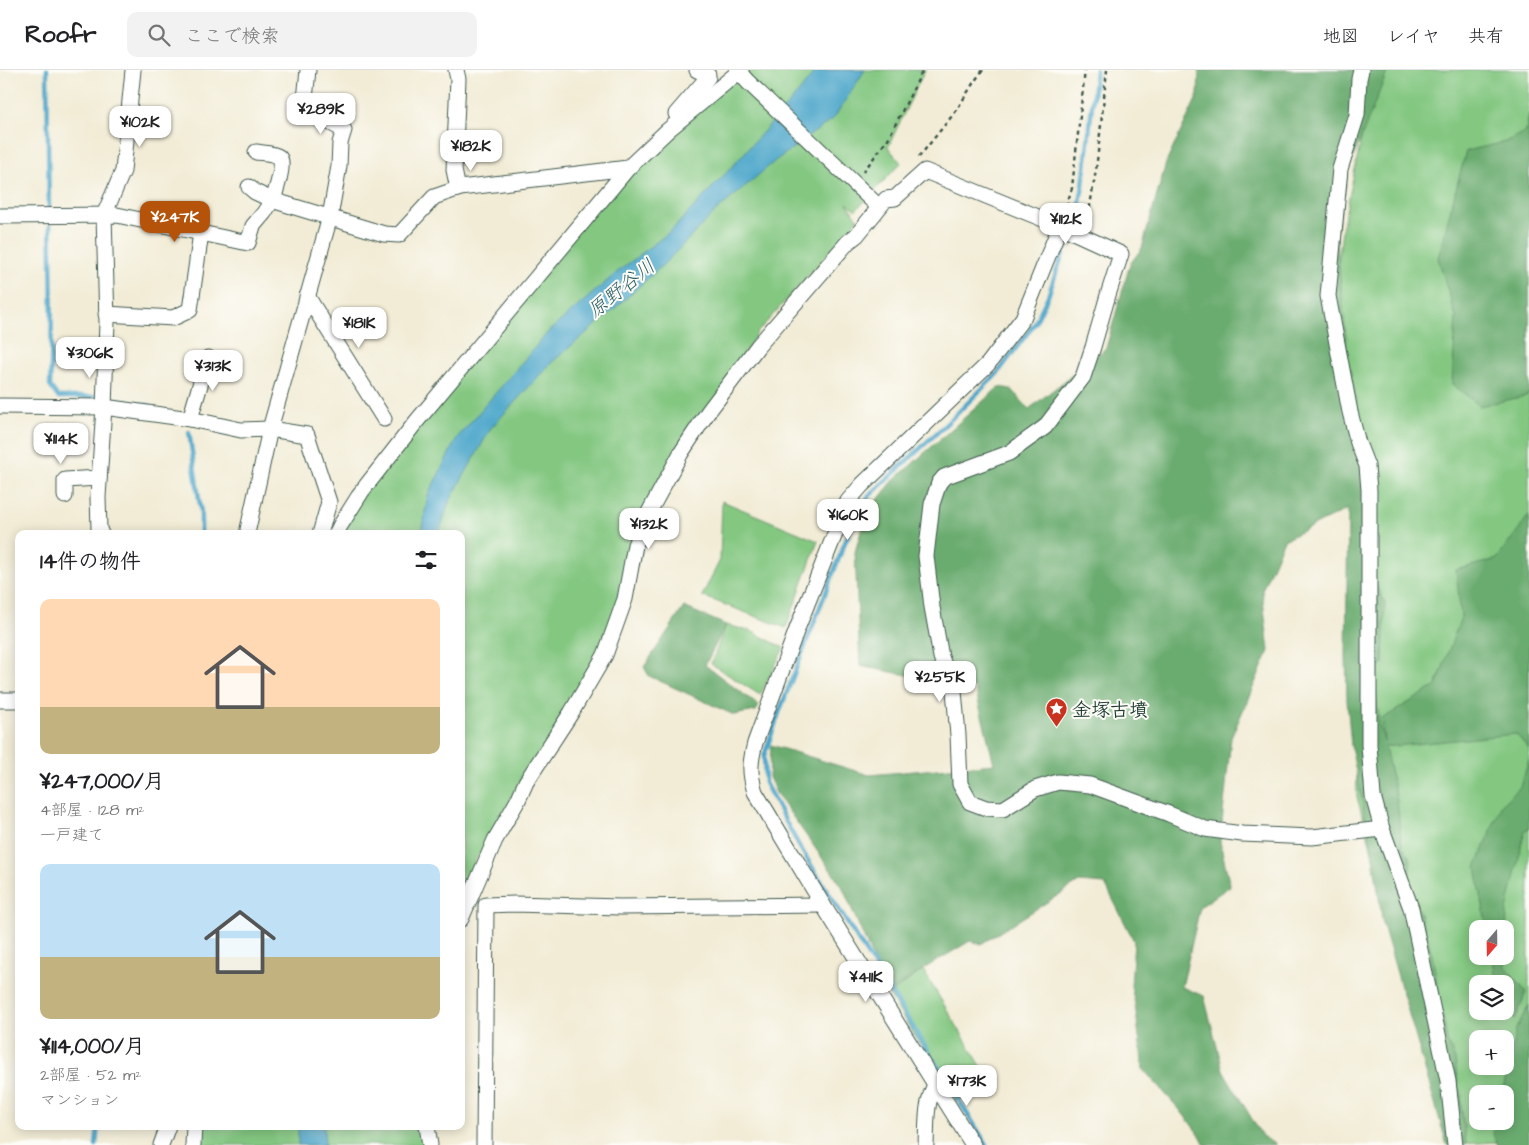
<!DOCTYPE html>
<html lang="ja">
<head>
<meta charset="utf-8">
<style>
	body { margin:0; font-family:"Architects Daughter","Klee One",sans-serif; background:#f2f2f2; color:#202124; height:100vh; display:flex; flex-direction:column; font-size:19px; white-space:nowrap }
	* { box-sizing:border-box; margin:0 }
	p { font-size:16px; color:#757577 }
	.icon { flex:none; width:28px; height:28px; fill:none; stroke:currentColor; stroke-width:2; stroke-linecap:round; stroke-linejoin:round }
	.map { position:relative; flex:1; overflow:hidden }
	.panel { position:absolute; left:15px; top:460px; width:450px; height:600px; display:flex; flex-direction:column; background:#fff; border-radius:10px; box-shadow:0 2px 12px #0003 }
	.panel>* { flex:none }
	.needle { width:32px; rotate:200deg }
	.tools { position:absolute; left:1469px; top:850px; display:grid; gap:10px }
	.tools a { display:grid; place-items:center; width:45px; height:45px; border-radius:10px; background:#fff; box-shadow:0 2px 12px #0003; font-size:25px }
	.price { position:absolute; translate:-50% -42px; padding:0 11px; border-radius:10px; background:#fff; color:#222; font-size:16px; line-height:32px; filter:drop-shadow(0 1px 2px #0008) }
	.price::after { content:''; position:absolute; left:50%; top:30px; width:15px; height:11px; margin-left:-8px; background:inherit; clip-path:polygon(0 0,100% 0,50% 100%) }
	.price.current { background:#b45309; color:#fff }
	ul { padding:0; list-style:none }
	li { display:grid; align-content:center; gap:10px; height:265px; padding:0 25px }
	li span { display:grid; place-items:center; height:155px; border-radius:10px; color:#555 }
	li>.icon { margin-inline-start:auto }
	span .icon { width:90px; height:90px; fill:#fffc; stroke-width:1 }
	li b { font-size:21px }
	h2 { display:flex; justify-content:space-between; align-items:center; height:60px; padding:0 25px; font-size:21px }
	header { display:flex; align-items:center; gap:30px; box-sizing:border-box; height:70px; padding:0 25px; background:#fff; border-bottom:1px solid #e0e0e0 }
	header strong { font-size:24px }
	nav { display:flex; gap:28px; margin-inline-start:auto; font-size:18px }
	.search { width:350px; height:45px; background:#f2f2f2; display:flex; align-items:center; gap:12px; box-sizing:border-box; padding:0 18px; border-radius:10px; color:#757577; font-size:19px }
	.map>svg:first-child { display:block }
	.green { fill:#83c781; stroke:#51825a; fill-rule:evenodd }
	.forest { fill:#6aac6f; stroke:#447452 }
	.water { fill:#4ca6ca; stroke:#36727f }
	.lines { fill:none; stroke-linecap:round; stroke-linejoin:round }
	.stream { stroke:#4ca6ca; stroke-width:4.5 }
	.minor-casing { stroke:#3f574c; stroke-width:17 }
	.path { stroke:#3f574c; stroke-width:2.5; stroke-dasharray:4 4; stroke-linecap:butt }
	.minor { stroke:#fff; stroke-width:15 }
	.labels { text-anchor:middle; stroke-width:4; stroke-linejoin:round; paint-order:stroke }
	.poi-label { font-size:19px; font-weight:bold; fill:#1f3d34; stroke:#fdfcf7; text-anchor:start }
	.water-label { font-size:20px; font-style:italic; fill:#2f6268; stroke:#fdfcf7 }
</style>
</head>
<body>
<header>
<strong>Roofr</strong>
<div class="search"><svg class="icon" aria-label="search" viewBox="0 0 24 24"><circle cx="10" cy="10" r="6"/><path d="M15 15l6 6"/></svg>ここで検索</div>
<nav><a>地図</a><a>レイヤ</a><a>共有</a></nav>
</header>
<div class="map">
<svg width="1529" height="1075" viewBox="0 0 1529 1075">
	<rect width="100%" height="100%" fill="#fdfcf7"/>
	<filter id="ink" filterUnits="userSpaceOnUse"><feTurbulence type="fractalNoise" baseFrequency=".02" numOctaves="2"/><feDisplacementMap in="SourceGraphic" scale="10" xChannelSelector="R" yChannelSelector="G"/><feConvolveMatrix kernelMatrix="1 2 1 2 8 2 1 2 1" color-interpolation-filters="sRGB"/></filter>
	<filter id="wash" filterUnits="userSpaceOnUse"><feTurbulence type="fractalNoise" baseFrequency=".0096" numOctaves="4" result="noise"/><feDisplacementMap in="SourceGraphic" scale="20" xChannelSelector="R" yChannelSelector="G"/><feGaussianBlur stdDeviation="1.12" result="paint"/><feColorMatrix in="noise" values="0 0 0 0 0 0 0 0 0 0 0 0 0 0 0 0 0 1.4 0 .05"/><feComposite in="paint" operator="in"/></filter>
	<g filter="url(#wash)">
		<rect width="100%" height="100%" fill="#f2ecd6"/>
		<g class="green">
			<polygon points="744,0 925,0 888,77 901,93 856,140 847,133 858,149 757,263 670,404 625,529 540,691 474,792 461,830 461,464 337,464 374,405 628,98"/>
			<path d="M1376,0H1529V1029L1513,1071L1448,1075L1411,920L1357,727L1349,412L1333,243L1342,159ZM1478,859H1505V886H1478ZM1478,914H1505V941H1478ZM1478,969H1505V996H1478ZM1478,1024H1505V1051H1478Z"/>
			<polygon points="722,431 818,471 786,558 702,526 720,490"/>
			<polygon points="726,555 751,561 784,578 760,625 711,594"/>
			<polygon points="923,900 989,1009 956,1032 889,925"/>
			<polygon points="199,1056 427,1056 428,1075 199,1075"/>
		</g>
		<g class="forest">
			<polygon points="1199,0 1388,0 1349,98 1336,165 1348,289 1371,404 1367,497 1385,533 1383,594 1366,608 1375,618 1380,657 1384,672 1382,649 1436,616 1461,547 1456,500 1497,489 1529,445 1529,679 1516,664 1385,677 1397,730 1402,777 1410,786 1410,798 1406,821 1415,830 1426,862 1432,885 1447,971 1455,989 1458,1017 1462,1025 1461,1032 1466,1075 1447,1075 1383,855 1373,787 1351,676 1347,630 1346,586 1348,439 1284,470 1262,520 1269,581 1231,668 1220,772 1230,816 1200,837 1182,917 1204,926 1223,1000 1262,1066 1276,1075 1205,1075 1201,1067 1180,1040 1143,999 1135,934 1131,916 1134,871 1105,814 1079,812 981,874 970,871 925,898 888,924 842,816 776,723 769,707 771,675 869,705 994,694 975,618 860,596 855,482 866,444 894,410 999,317 1011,319 1029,339 1106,278 1130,194 1142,178 1166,93 1198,25"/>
			<polygon points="1529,45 1529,324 1526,326 1480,336 1452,314 1456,247 1438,188 1466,81 1505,72 1526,61"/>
			<polygon points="684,537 726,555 705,595 759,636 756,641 734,645 649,606 644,597"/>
			<polygon points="1529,690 1529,758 1525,760 1507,840 1505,896 1526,922 1515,950 1505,936 1505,914 1497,914 1492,886 1505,886 1505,859 1487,859 1476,797 1502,734 1520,717"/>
			<polygon points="1529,935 1529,1075 1497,1075 1493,1063 1495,1051 1505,1051 1505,1024 1502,1024 1516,960"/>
		</g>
		<g class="water">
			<polygon points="816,0 865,0 834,48 775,91 714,143 666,192 611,242 550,294 491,358 448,434 439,464 421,464 428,425 457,368 549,261 621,199 671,161 728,101 800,21"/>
			<polygon points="298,1056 324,1056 325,1075 298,1075"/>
		</g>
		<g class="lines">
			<g class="stream">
				<polyline points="47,0 49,138"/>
				<path d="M50,156C52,210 53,263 50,316L58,327H96"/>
				<polyline points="111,329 150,336"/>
				<polyline points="189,362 201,442 201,464"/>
				<polyline points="96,1075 98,1056"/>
				<polyline points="987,1075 799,776 765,713 764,686 780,640 846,470 860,440 869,426 941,359 997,304 1035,253 1048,226 1079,137 1083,116 1096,0"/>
			</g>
		</g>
	</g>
	<g filter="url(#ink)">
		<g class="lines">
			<defs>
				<g id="minor">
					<polyline points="456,0 458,9 454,100 458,119"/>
					<polyline points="737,0 748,12 879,137"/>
					<polyline points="1361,0 1359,9 1357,45 1340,99 1328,226 1350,342 1358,373 1367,396 1369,420 1369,675 1373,726 1382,759 1411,838 1448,1011 1455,1075"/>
					<polyline points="676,44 708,7 708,5 697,0"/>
					<path d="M256,82C262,83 274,83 279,87C286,92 275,123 273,130"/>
					<polyline points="249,117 255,122 272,130"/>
					<polyline points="0,146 117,145 248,173 253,156 264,143 272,130 384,164 399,165 434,127 460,118 628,98"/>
					<polyline points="307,226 384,349"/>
					<polyline points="106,244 173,248 190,240 201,163"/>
					<polyline points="0,336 104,337 190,349 241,360 270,359 307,365 329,432 320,464"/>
					<polyline points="190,349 208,288"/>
					<polyline points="65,426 65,410 99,408"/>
					<polyline points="248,459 270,359 330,147 339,96 340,73 344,60 304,39 308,0"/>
					<polyline points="101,464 99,459 98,427 104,337 107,252 104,145 123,101 133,0"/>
					<polyline points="336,464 340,456 362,421 416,352 628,98 668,60 741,0"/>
					<polyline points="0,630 19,630"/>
					<polyline points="461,849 495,770 518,730 526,712 571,643 605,585 625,529 635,475 648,444 681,383 708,342 758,276 848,172 857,165 886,129 895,128 925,101 1060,156 1121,184 1108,225 1093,277 1083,307 1045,357 1009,383 944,407 939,413 932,434 926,486 932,537 941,587 954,621 958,665 960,714 970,732 986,738 1003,739 1035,719 1058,712 1090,715 1169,744 1205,759 1242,764 1312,767 1382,759"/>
					<polyline points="427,1056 430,1075"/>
					<polyline points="161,1075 168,1056"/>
					<polyline points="193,1075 194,1056"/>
					<polyline points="484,1075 486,835 514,834 620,837 823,835"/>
					<path d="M926,1075C927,1054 925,1034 935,1015"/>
					<path d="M973,1075L823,835L755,722C749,701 750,693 755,673L797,559L848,431L862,415L988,294L1023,248L1060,156"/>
				</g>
			</defs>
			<use href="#minor" class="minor-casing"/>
			<g class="path">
				<polyline points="919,87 956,41 974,12 983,0"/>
				<polyline points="863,102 888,69 923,0"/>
				<polyline points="1064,144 1072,118 1085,0"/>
				<polyline points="1087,154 1096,100 1107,0"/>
			</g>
			<use href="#minor" class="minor"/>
		</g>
	</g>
	<defs>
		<symbol id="sight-pin" viewBox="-11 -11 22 30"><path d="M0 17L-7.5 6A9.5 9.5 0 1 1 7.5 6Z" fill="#c8321e" stroke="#fdfcf7"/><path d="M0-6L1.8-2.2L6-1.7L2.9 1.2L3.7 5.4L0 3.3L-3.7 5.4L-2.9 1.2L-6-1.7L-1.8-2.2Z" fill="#fff"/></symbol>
	</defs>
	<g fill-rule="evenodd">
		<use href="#sight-pin" x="1044" y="626" width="25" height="34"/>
	</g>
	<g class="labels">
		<g class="poi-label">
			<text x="1072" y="646">金塚古墳</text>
		</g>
		<g class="water-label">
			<text transform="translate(621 218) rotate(-39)" y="7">原野谷川</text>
		</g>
	</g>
</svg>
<div class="tools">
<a><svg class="needle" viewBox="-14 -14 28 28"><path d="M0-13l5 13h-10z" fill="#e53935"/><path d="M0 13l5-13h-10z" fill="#757577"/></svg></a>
<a><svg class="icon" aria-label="layers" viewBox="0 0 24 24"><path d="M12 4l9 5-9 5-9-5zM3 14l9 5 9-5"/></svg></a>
<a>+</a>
<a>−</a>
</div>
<b class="price" style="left:321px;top:65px">¥289K</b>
<b class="price" style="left:140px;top:78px">¥102K</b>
<b class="price" style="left:471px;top:102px">¥182K</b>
<b class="price current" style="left:175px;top:173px">¥247K</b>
<b class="price" style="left:1066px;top:175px">¥112K</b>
<b class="price" style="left:359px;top:279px">¥181K</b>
<b class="price" style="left:90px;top:309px">¥306K</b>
<b class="price" style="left:213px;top:322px">¥313K</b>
<b class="price" style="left:61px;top:395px">¥114K</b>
<b class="price" style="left:848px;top:471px">¥160K</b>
<b class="price" style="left:649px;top:480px">¥132K</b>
<b class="price" style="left:940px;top:633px">¥255K</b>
<b class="price" style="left:866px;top:933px">¥411K</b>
<b class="price" style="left:967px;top:1037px">¥173K</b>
<section class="panel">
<h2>14件の物件<svg class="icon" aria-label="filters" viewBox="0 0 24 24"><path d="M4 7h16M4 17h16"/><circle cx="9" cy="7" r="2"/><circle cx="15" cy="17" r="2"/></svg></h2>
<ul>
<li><span style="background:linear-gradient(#ffd9b3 70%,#c2b280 0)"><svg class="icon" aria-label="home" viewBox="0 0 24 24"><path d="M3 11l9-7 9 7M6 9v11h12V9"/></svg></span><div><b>¥247,000/月</b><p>4部屋 · 128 m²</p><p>一戸建て</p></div></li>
<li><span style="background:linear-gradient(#bfe0f5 60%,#c2b280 0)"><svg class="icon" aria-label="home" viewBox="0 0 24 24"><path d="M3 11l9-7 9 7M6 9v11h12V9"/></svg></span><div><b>¥114,000/月</b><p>2部屋 · 52 m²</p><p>マンション</p></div></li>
</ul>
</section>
</div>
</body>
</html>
